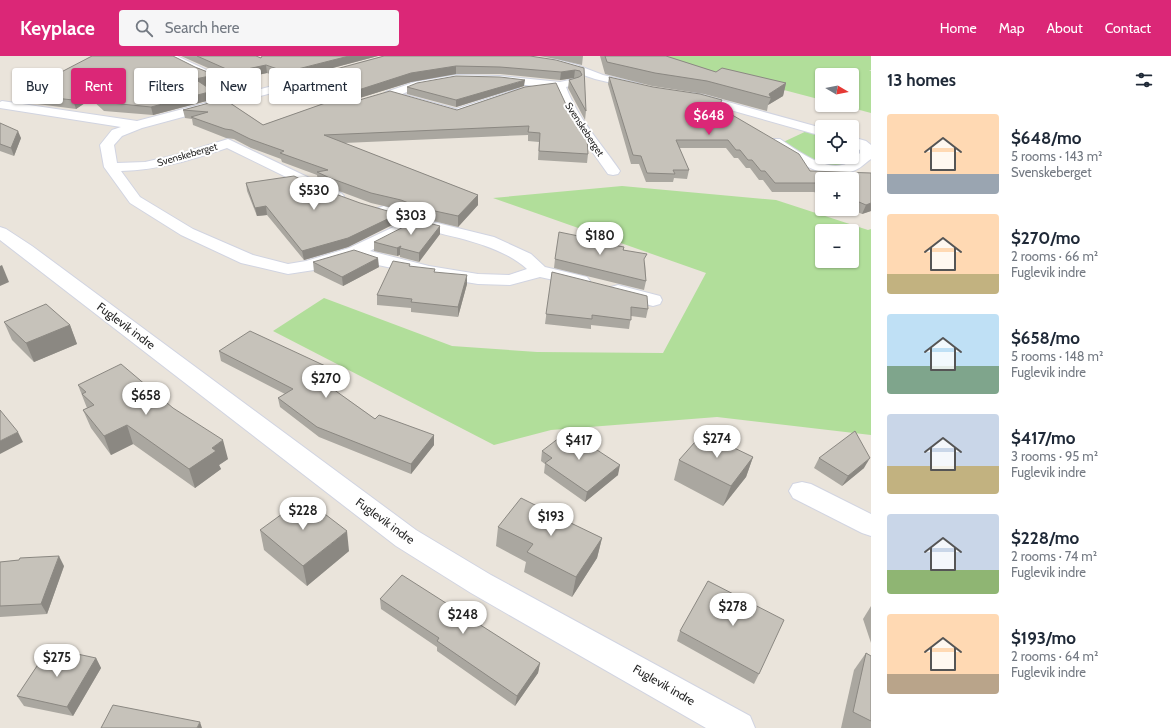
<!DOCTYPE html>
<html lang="en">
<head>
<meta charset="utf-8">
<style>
	body { margin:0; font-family:Cabin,sans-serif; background:#f6f6f7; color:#1f2937; height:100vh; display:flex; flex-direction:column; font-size:15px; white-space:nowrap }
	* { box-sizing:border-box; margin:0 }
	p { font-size:13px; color:#747a83 }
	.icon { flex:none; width:22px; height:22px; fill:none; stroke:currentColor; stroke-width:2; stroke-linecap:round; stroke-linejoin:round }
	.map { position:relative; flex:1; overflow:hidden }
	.side { display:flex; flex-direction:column; background:#fff; width:300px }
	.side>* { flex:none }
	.banner { position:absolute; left:12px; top:12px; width:380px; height:36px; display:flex; gap:8px }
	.needle { width:26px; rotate:100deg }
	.controls { position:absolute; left:815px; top:12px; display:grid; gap:8px }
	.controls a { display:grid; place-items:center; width:44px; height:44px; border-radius:4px; background:#fff; box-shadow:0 1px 3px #0004; font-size:20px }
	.price { position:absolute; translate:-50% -34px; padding:0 9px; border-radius:14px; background:#fff; color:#222; font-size:13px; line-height:26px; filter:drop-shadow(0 1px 2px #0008) }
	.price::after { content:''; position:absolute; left:50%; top:24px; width:12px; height:9px; margin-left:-6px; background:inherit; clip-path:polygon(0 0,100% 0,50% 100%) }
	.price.selected { background:#db2777; color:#fff }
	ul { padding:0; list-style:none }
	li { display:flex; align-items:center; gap:12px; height:100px; padding:0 16px }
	li span { display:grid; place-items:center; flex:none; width:112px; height:80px; border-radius:4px; color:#555 }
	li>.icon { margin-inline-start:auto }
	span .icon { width:48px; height:48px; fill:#fffc; stroke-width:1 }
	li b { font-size:17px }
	h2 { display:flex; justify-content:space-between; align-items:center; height:48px; padding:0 16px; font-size:17px }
	.chip { padding:0 14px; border-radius:4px; background:#fff; box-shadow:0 1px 3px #0004; font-size:14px; line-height:36px }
	.chip.selected { background:#db2777; color:#fff }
	header { display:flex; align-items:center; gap:24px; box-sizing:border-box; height:56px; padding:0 20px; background:#db2777; color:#fff }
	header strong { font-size:19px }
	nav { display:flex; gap:22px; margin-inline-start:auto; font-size:14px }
	.search { width:280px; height:36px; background:#f6f6f7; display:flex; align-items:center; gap:10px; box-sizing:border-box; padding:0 14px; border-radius:4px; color:#747a83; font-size:15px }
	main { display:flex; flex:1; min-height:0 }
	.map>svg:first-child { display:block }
	.green { fill:#b1de9a; fill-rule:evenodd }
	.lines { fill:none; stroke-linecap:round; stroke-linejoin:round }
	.minor-casing { stroke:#d1d4e1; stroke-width:2 }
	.minor { fill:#fff; fill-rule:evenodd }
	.wall { fill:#aaa7a0 }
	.shaded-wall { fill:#8b8882 }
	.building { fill:#c6c2ba; stroke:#8b8882 }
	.labels { text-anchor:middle; stroke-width:4; stroke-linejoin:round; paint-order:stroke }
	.far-street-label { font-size:10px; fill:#292929; stroke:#fff }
	.street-label { font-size:12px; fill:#292929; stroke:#fff }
</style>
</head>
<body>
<header>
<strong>Keyplace</strong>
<div class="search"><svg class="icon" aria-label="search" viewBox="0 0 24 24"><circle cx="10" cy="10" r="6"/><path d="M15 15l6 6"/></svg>Search here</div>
<nav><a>Home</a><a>Map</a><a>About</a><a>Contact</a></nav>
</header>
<main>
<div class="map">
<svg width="871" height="672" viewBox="0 0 871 672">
	<rect width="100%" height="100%" fill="#eae4db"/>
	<g class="green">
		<polygon points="654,0 871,0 871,14 869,14 871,15 871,57 841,49 852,49 852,19 822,19 822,44"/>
		<polygon points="811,73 822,76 822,101 852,101 852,85 867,99 834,114 779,88"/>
		<path d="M622,130L776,144L868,174L871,173V379L717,361L551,374L494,389L273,275L324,242L452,290L537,296L663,297L706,217L493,142ZM822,175H852V205H822Z"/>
	</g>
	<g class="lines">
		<defs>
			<g id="minor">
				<path d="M164,0H177L215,18L257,34L331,15L336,18L335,20L142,72L122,80L114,89L117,107L145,106L176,99L228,83L341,137L344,140L341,143L336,145L331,143L227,92C191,104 159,114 121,115L140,141L193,173L253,199L288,208L306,205L349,192L400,168L406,170L408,173L406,176L370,195L429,210L478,218L509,219L527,213C499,187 446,180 410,170C399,166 389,162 378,158L376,155L378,152L384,150L421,163L494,181L531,198L545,211L587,221L590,225L587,229L581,230L540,221L510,229L478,228L429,220L378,209L355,201L314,214L288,218L241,207L181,179L130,147L104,111L100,89L112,74L121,71L0,52V46L2,45L137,65L244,37L197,18Z"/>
				<polygon points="555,3 577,9 603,19 641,28 643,30 641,32 637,33 595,23 551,8 550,6 551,4"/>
				<path d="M456,19L500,20L560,26L574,23L578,24L580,26L578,28L566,31C578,63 601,87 620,115L618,118L613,119L608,118L569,63L556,33L524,38L456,61L386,40L384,38L386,36L415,26ZM456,25L500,26L534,30L518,33L456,53L402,38L417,32Z"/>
				<polygon points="692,36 822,72 822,80 688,42 686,40 688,38"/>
				<path d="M852,81L866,85L871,89V103C865,107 860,113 853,115C824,126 794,104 770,89L768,86L770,83H780C795,93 823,114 842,109C849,108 855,102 860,97V94L852,89Z"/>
				<polygon points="0,171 6,173 32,190 416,474 491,519 750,660 755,672 706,672 471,537 396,490 0,184"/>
				<polygon points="618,229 660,240 662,244 660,248 653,250 611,239 609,235 611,231"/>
				<polygon points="802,426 811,428 871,458 871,480 862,477 793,442 789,435 793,428"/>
			</g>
		</defs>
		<use href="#minor" class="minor-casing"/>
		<use href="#minor" class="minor"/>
	</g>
	<g class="wall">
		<polygon points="181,0 256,0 261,2 378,0 287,24 267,17 235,24"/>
		<polygon points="384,0 584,12 586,55 585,64 568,32 569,24 576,22 574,22 560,24 500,18 456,18 411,26 353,44 356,45 457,54 525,31 588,98 587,107 538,104 539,86 528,85 528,79 344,87 478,139 478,149 458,171 421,162 401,154 371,147 331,132 318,125 317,119 282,106 281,103 251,92 234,83 226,82 193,69 192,63 185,62 183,54 224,43 263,69 340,42 304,30 303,22"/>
		<polygon points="539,0 583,0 582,9 556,3"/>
		<polygon points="600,0 666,0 716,16 786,27 783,40 768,49 767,55 704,38 652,30 605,18"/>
		<polygon points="195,11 215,19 217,28 205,30 213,35 214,43 153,59 104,55 91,43 76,53 22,46 19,38"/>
		<polygon points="609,21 721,50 722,53 810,115 871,117 871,155 862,158 851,153 852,153 852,123 822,123 822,140 814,136 772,136 763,124 759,124 750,112 746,112 738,102 734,102 726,92 679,92 689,114 687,123 674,122 673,126 646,126 639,108 631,108 608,28"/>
		<polygon points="524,30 456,51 407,38 407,31"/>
		<polygon points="0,67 21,82 14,100 0,95"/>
		<polygon points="246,127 319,132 398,166 348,191 304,204 267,159 257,160 247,135"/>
		<polygon points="440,170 440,178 419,206 400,201 400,199 397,200 374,195 374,186"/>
		<polygon points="603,185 603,187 624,191 624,194 645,207 646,225 644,234 554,212 555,203"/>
		<polygon points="313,206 379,211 343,230 314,216"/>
		<polygon points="410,210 435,216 467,228 458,261 411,256 411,252 377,249 377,239"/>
		<polygon points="552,216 648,253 646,262 631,260 629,273 591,269 591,273 545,268"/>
		<polygon points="4,266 70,269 77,288 34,306 12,284"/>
		<polygon points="219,295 334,314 335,324 327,329 375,363 434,379 434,389 411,418 319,381 280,351 278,342 285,338 221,305"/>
		<polygon points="78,329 228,403 219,409 221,413 195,432 133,388 111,399 91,372 83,354 87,352 85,347"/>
		<polygon points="542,395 618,419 585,446 544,417 545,408 541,405"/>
		<polygon points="753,401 746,421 723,450 674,424 679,404"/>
		<polygon points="819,402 864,412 842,430 814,412"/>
		<polygon points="550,458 602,482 597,502 572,541 524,516 526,506 496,490 498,471"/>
		<polygon points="260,474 349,495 307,530 264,494"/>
		<polygon points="19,504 64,510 47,558 0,561 0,506"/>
		<polygon points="380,543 540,607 538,617 515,650 437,595 437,591 381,553"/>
		<polygon points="871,550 871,587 863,563"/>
		<polygon points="680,575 759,618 754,628 677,585"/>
		<polygon points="866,597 871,600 871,672 841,672 854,614"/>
		<polygon points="96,602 101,612 73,660 24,650 17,640"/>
	</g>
	<g class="shaded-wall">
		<polygon points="349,0 378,0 287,24 286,16"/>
		<polygon points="266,9 267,17 235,24 233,16"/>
		<polygon points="456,10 456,18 411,26 350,45 349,37 411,17"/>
		<polygon points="575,14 574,22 560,24 561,16"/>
		<polygon points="215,19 217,28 197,31 195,23"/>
		<polygon points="525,24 524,30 456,51 456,44"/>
		<polygon points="786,27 783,40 768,49 771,42 769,38"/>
		<polygon points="89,35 91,43 76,53 73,44"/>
		<polygon points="213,35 214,43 153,59 151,51"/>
		<polygon points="18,75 21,82 14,100 11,92"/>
		<polygon points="478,139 478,149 458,171 458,160"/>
		<polygon points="871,147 871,155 862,158 866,149"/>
		<polygon points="266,150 267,159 257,160 255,152"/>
		<polygon points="398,158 398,166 348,191 304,204 302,195"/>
		<polygon points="440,170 440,178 419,206 419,197"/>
		<polygon points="401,190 400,192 400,199 397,200 397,192"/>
		<polygon points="378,202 379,211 343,230 342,221"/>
		<polygon points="2,209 9,226 0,230 0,210"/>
		<polygon points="467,219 467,228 458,261 458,251"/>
		<polygon points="70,269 77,288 34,306 26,287"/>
		<polygon points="334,314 335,324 320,333 319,323"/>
		<polygon points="127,369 133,388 111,399 104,380"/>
		<polygon points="18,376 23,386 0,398 0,385"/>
		<polygon points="434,379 434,389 411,418 411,408"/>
		<polygon points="223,384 228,403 219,409 221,413 195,432 189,413 212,392"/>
		<polygon points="753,401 746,421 723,450 731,430"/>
		<polygon points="870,402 864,412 842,430 848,420"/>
		<polygon points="620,409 618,419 585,446 587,436"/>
		<polygon points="347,475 349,495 307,530 303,510"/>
		<polygon points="602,482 597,502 572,541 576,521"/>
		<polygon points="59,500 64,510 47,558 41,548"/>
		<polygon points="96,602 101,612 73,660 67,651"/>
		<polygon points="540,607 538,617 515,650 517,640"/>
		<polygon points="200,666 202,672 197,672"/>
	</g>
	<g class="building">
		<polygon points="92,0 173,0 195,11 215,19 195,23 213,35 151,51 101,46 89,35 73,44 19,38"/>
		<polygon points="197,0 256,0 261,2 262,0 349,0 286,16 266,9 233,16"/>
		<polygon points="384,0 530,0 556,4 584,12 586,55 569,24 579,21 582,19 580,15 575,14 561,16 500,11 456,10 411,17 349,37 303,22"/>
		<polygon points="605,0 666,0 716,16 722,12 786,27 769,38 771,42 707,25 655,17 607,6"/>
		<polygon points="456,20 500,21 525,24 456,44 407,31 417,27"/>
		<polygon points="609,21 653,31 700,38 722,44 720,48 722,53 799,98 810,115 871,117 871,147 866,149 852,143 852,123 822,123 822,130 817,127 775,127 765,115 761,115 752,104 748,104 740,94 736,94 728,84 676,84 689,114 673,114 675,118 647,117 641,100 633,99"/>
		<polygon points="556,27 569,55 587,81 588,98 539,95 540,77 528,76 529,70 324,79 478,139 458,160 421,152 401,144 371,137 330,122 317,116 328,114 280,97 284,95 250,83 232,74 225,73 191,61 208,56 183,54 224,43 263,69 348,39 350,44 356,45 390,35 457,54 525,31"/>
		<polygon points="0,67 18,75 11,92 0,88"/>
		<polygon points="294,120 319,132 360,147 398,158 348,182 302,195 266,150 255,152 246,127"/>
		<polygon points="417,164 440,170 419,197 400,192 401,190 397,192 374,186"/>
		<polygon points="559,176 603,185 602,187 624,191 623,194 647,198 644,203 646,225 555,203"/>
		<polygon points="354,194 378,202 342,221 313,206"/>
		<polygon points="393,205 410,208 409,210 435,213 434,216 467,219 458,251 411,246 412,243 377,239"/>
		<polygon points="552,216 647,240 648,253 631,251 631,264 592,259 592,263 546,258"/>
		<polygon points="46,248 70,269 26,287 4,266"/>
		<polygon points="250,275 334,314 319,323 375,363 379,359 434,379 411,408 317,371 278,342 293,333 219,295"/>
		<polygon points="121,308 173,352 223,384 212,392 216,395 189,413 127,369 104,380 83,354 94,349 82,338 86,336 78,329"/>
		<polygon points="0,354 18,376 0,385"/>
		<polygon points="568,375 620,409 587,436 545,407 552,402 542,395"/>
		<polygon points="855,375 870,402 848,420 819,402"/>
		<polygon points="703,377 753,401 731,430 679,404"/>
		<polygon points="304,442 347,475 303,510 260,474"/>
		<polygon points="521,442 551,457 550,457 602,482 576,521 527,496 533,488 498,471"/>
		<polygon points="59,500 41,548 0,550 0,506 19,504 20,502"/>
		<polygon points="402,519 540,607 517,640 437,585 439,582 380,543"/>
		<polygon points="708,525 784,564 759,618 680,575"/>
		<polygon points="49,592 96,602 67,651 17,640"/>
		<polygon points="866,597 871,600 871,665 853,656"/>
		<polygon points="113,649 200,666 197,672 101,672"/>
	</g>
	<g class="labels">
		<g class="far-street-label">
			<text transform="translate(585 73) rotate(57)" y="4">Svenskeberget</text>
			<text transform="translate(187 98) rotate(-16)" y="4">Svenskeberget</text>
		</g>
		<g class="street-label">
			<text transform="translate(126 270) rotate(37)" y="4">Fuglevik indre</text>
			<text transform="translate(385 465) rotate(36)" y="4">Fuglevik indre</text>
			<text transform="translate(664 629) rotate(30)" y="4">Fuglevik indre</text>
		</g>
	</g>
</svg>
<div class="controls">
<a><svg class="needle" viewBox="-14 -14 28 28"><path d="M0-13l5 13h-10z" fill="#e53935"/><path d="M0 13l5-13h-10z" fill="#747a83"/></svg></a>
<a><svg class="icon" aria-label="locate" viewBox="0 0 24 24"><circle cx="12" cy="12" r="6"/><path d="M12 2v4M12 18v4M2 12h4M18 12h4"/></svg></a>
<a>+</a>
<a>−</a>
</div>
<b class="price selected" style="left:709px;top:80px">$648</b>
<b class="price" style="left:314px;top:155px">$530</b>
<b class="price" style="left:411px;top:180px">$303</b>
<b class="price" style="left:600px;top:200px">$180</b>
<b class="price" style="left:326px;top:343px">$270</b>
<b class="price" style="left:146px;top:360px">$658</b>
<b class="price" style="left:717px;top:403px">$274</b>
<b class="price" style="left:579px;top:405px">$417</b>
<b class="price" style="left:303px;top:475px">$228</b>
<b class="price" style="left:551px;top:481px">$193</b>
<b class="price" style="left:733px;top:571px">$278</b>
<b class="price" style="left:463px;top:579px">$248</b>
<b class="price" style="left:57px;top:622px">$275</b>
<div class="banner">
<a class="chip">Buy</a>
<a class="chip selected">Rent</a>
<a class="chip">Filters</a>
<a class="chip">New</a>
<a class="chip">Apartment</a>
</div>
</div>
<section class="side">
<h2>13 homes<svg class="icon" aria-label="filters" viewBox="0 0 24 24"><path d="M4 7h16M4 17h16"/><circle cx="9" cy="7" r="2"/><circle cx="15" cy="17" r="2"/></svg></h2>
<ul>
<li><span style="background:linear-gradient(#ffd9b3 75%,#9aa5b1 0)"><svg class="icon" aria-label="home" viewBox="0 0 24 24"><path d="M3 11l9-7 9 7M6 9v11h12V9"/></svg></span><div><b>$648/mo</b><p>5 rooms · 143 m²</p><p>Svenskeberget</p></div></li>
<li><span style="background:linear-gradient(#ffd9b3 75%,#c2b280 0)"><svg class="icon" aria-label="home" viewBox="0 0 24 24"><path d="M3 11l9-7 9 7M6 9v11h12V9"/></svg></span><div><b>$270/mo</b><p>2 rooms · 66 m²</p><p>Fuglevik indre</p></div></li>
<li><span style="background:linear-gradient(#bfe0f5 65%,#7fa58c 0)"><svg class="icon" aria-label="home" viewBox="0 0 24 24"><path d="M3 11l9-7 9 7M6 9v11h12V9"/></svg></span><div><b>$658/mo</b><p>5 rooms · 148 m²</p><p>Fuglevik indre</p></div></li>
<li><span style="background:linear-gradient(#c9d6e8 65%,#c2b280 0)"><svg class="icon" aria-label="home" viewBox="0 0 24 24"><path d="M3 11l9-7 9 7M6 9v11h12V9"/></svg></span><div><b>$417/mo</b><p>3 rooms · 95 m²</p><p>Fuglevik indre</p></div></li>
<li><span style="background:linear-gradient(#c9d6e8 70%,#8fb573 0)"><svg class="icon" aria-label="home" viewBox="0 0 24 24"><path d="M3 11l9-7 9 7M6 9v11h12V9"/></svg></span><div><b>$228/mo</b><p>2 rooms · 74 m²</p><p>Fuglevik indre</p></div></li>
<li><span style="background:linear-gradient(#ffd9b3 75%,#b9a48a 0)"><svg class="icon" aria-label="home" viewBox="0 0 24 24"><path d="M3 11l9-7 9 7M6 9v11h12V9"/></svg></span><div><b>$193/mo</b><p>2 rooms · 64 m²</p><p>Fuglevik indre</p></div></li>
</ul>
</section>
</main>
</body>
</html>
